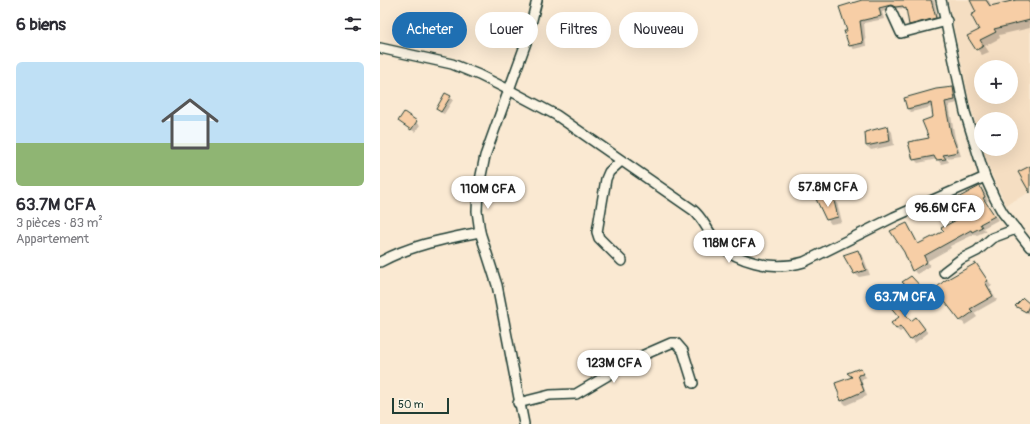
<!DOCTYPE html>
<html lang="fr">
<head>
<meta charset="utf-8">
<style>
	body { margin:0; font-family:Pangolin,sans-serif; background:#f7f7f7; color:#2b2b33; height:100vh; display:flex; flex-direction:column; font-size:15px; white-space:nowrap }
	* { box-sizing:border-box; margin:0 }
	p { font-size:13px; color:#7c7c81 }
	.icon { flex:none; width:22px; height:22px; fill:none; stroke:currentColor; stroke-width:2; stroke-linecap:round; stroke-linejoin:round }
	.map { position:relative; flex:1; overflow:hidden }
	.panel { display:flex; flex-direction:column; background:#fff; width:380px }
	.panel>* { flex:none }
	.banner { position:absolute; left:12px; top:12px; width:380px; height:36px; display:flex; gap:8px }
	.buttons { position:absolute; left:594px; top:60px; display:grid; gap:8px }
	.buttons a { display:grid; place-items:center; width:44px; height:44px; border-radius:50%; background:#fff; box-shadow:0 4px 16px #0002; font-size:20px }
	.scale { position:absolute; left:12px; bottom:10px; width:57px; box-sizing:border-box; padding-left:4px; border:2px solid #1f3d34; border-top:0; font-size:11px; line-height:14px; white-space:nowrap; color:#1f3d34; -webkit-text-stroke:3px #fcf5e5; paint-order:stroke }
	.price { position:absolute; translate:-50% -34px; padding:0 9px; border-radius:14px; background:#fff; color:#222; font-size:13px; line-height:26px; filter:drop-shadow(0 1px 2px #0008) }
	.price::after { content:''; position:absolute; left:50%; top:24px; width:12px; height:9px; margin-left:-6px; background:inherit; clip-path:polygon(0 0,100% 0,50% 100%) }
	.price.active { background:#1f6fb2; color:#fff }
	ul { padding:0; list-style:none }
	li { display:grid; align-content:center; gap:8px; height:212px; padding:0 16px }
	li+li { border-top:1px solid #e1e1e2 }
	li span { display:grid; place-items:center; height:124px; border-radius:6px; color:#555 }
	li>.icon { margin-inline-start:auto }
	span .icon { width:72px; height:72px; fill:#fffc; stroke-width:1 }
	li b { font-size:17px }
	h2 { display:flex; justify-content:space-between; align-items:center; height:48px; padding:0 16px; font-size:17px }
	.chip { padding:0 14px; border-radius:18px; background:#fff; box-shadow:0 4px 16px #0002; font-size:14px; line-height:36px }
	.chip.active { background:#1f6fb2; color:#fff }
	main { display:flex; flex:1; min-height:0 }
	.map>svg:first-child { display:block }
	.built { fill:#f5dec2; fill-rule:evenodd }
	.shadow { fill:#0003 }
	.building { fill:#f7cea6; stroke:#1f3d34 }
	.lines { fill:none; stroke-linecap:round; stroke-linejoin:round }
	.minor-casing { stroke:#1f3d34; stroke-width:12 }
	.minor { stroke:#fcf5e5; stroke-width:9 }
</style>
</head>
<body>
<main>
<section class="panel">
<h2>6 biens<svg class="icon" aria-label="filters" viewBox="0 0 24 24"><path d="M4 7h16M4 17h16"/><circle cx="9" cy="7" r="2"/><circle cx="15" cy="17" r="2"/></svg></h2>
<ul>
<li><span style="background:linear-gradient(#bfe0f5 65%,#8fb573 0)"><svg class="icon" aria-label="home" viewBox="0 0 24 24"><path d="M3 11l9-7 9 7M6 9v11h12V9"/></svg></span><div><b>63.7M CFA</b><p>3 pièces · 83 m²</p><p>Appartement</p></div></li>
</ul>
</section>
<div class="map">
<svg width="650" height="424" viewBox="0 0 650 424">
	<rect width="100%" height="100%" fill="#fae9d2"/>
	<filter id="ink" filterUnits="userSpaceOnUse"><feTurbulence type="fractalNoise" baseFrequency=".025" numOctaves="2"/><feDisplacementMap in="SourceGraphic" scale="8" xChannelSelector="R" yChannelSelector="G"/><feConvolveMatrix kernelMatrix="1 2 1 2 8 2 1 2 1" color-interpolation-filters="sRGB"/></filter>
	<g filter="url(#ink)">
		<path class="built" d="M568,0H650V192L626,205L610,171L603,149H631V119H601V142L590,104ZM601,67H631V97H601Z"/>
		<g class="shadow">
			<polygon points="483,0 556,0 554,1 558,21 533,27 530,24 528,12 525,9 515,8 502,12 504,19 484,23 486,46 474,49 470,46 468,31"/>
			<polygon points="591,0 608,0 612,7 640,0 650,0 650,28 619,35 620,38 605,46 609,52 602,55 597,49 601,30 598,12"/>
			<polygon points="573,88 577,92 578,103 569,105 575,138 581,156 566,158 569,162 561,164 557,159 538,163 534,159 551,139 554,118 552,107 531,112 528,109"/>
			<polygon points="70,97 73,100 64,114 60,112"/>
			<polygon points="24,114 40,125 35,132 19,121"/>
			<polygon points="508,127 512,132 514,145 491,150 487,146 486,133"/>
			<polygon points="600,187 604,191 608,201 606,202 618,220 603,228 606,231 597,235 595,234 570,246 571,248 533,269 527,224 539,245 565,232 584,218"/>
			<polygon points="453,198 457,202 462,222 451,224 447,219"/>
			<polygon points="478,251 483,256 490,275 479,277 474,273"/>
			<polygon points="548,262 550,266 537,274 534,271"/>
			<polygon points="596,264 612,286 609,287 617,300 594,313 597,317 585,325 556,289"/>
			<polygon points="534,280 547,294 543,299 526,285"/>
			<polygon points="523,297 530,306 522,311 531,322 539,322 548,333 535,343 524,329 520,332 516,329 520,317 509,304"/>
			<polygon points="643,299 650,306 649,314 639,308"/>
			<polygon points="479,369 487,378 481,380 487,396 466,405 462,401 456,383 474,378"/>
		</g>
		<g class="building">
			<polygon points="482,0 551,0 556,18 529,25 526,8 524,9 523,6 515,7 511,5 499,8 501,16 480,21 483,43 469,46 464,31 467,31 459,7"/>
			<polygon points="590,0 606,0 610,6 636,0 650,0 650,20 614,29 616,32 600,40 604,46 596,50 587,36 599,30 591,15 596,12"/>
			<polygon points="573,87 575,100 565,102 571,133 578,152 563,155 566,159 556,160 554,156 533,160 528,142 549,138 542,121 553,117 551,103 527,109 524,98 556,89"/>
			<polygon points="65,93 71,96 61,112 56,109"/>
			<polygon points="24,112 37,121 31,130 18,121"/>
			<polygon points="508,126 510,141 486,146 485,132"/>
			<polygon points="650,166 650,193 638,172"/>
			<polygon points="600,186 605,197 603,198 615,216 600,224 602,227 592,232 591,230 544,256 547,262 532,271 524,252 510,231 527,223 538,244 564,231 561,228 582,217 580,213 583,211 574,200"/>
			<polygon points="453,197 458,217 446,220 436,199"/>
			<polygon points="478,250 486,270 474,274 463,255"/>
			<polygon points="596,263 608,281 605,282 613,296 590,309 593,312 580,321 555,289 564,281"/>
			<polygon points="531,276 545,291 539,297 522,282"/>
			<polygon points="519,292 527,302 520,307 531,321 536,317 545,329 530,340 520,326 516,329 511,323 519,317 508,304"/>
			<polygon points="643,298 650,304 646,312 635,306"/>
			<polygon points="480,368 484,374 478,375 484,391 461,401 455,383 472,377 467,373"/>
		</g>
		<g class="lines">
			<defs>
				<g id="minor">
					<polyline points="561,0 585,112 605,177 615,199 623,213 650,247"/>
					<polyline points="511,11 521,33 567,21"/>
					<path d="M0,48L72,64L99,75L129,90L176,115L313,210C322,217 326,228 333,237C353,263 394,271 424,262L514,217L605,177"/>
					<polyline points="241,161 229,172 226,179 217,232 219,238 242,261"/>
					<path d="M0,262C31,245 65,239 100,232"/>
					<polyline points="564,272 581,259 597,251 612,238 636,229"/>
					<polyline points="138,403 170,395 196,394 259,357 291,343 296,343 303,351 313,383"/>
					<polyline points="144,424 117,285 100,232 97,211 98,190 105,156 147,40 157,0"/>
				</g>
			</defs>
			<use href="#minor" class="minor-casing"/>
			<use href="#minor" class="minor"/>
		</g>
	</g>
</svg>
<div class="buttons">
<a>+</a>
<a>−</a>
</div>
<div class="scale">50 m</div>
<b class="price" style="left:448px;top:208px">57.8M CFA</b>
<b class="price" style="left:108px;top:210px">110M CFA</b>
<b class="price" style="left:565px;top:229px">96.6M CFA</b>
<b class="price" style="left:349px;top:264px">118M CFA</b>
<b class="price active" style="left:525px;top:318px">63.7M CFA</b>
<b class="price" style="left:234px;top:384px">123M CFA</b>
<div class="banner">
<a class="chip active">Acheter</a>
<a class="chip">Louer</a>
<a class="chip">Filtres</a>
<a class="chip">Nouveau</a>
</div>
</div>
</main>
</body>
</html>
